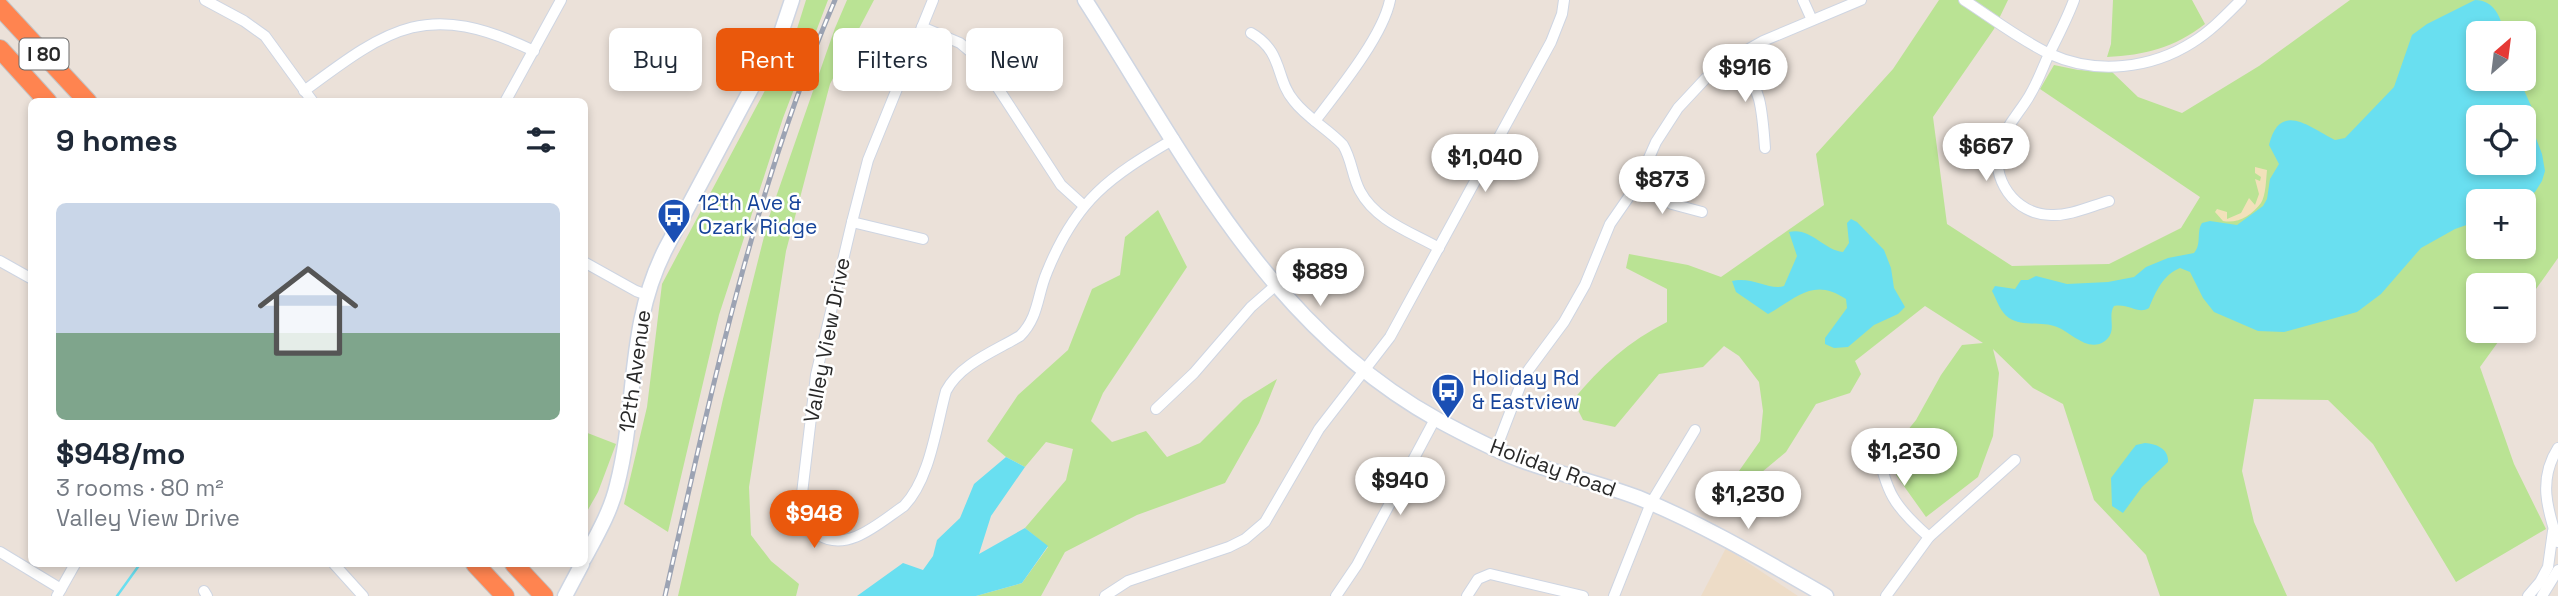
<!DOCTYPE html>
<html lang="en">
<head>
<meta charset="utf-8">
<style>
	body { margin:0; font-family:"Space Grotesk",sans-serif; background:#f6f6f7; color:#1f2937; height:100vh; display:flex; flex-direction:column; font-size:26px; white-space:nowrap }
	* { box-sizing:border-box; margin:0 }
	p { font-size:23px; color:#747a83 }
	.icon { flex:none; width:38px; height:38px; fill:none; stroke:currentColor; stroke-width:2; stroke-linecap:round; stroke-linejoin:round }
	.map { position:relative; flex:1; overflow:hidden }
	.drawer { position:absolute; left:28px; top:98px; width:560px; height:469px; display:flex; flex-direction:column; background:#fff; border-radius:10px; box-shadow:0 4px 10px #0003 }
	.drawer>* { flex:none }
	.hud { position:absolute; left:609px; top:28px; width:665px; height:63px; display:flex; gap:14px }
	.needle { width:46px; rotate:28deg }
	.controls { position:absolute; left:2466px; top:21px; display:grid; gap:14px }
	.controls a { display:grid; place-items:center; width:70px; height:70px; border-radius:10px; background:#fff; box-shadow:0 4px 10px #0003; font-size:35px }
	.price { position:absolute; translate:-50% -60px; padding:0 16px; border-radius:24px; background:#fff; color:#222; font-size:23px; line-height:46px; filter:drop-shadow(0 2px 4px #0008) }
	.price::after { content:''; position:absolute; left:50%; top:42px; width:21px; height:16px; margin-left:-10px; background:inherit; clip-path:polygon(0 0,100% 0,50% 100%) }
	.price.active { background:#ea580c; color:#fff }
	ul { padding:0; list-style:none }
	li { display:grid; align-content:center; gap:14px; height:371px; padding:0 28px }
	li+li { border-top:2px solid #e0e1e3 }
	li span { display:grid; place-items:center; height:217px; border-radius:10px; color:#555 }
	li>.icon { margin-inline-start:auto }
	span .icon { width:126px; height:126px; fill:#fffc; stroke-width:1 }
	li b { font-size:30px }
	h2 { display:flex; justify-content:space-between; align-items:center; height:84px; padding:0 28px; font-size:30px }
	.pill { padding:0 24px; border-radius:10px; background:#fff; box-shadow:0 4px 10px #0003; font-size:24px; line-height:63px }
	.pill.active { background:#ea580c; color:#fff }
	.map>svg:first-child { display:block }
	.education { fill:#eddcc7 }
	.green { fill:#bae394; fill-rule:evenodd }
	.sand { fill:#f2e1ba }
	.water { fill:#69dff0; fill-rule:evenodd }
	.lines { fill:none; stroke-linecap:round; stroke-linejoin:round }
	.stream { stroke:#69dff0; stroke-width:2.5 }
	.street-casing { stroke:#ced5e2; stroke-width:12 }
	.secondary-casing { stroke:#ced5e2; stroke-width:17 }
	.highway-casing { stroke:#c3c3c3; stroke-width:20 }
	.street { stroke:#fff; stroke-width:10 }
	.secondary { stroke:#fff; stroke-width:14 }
	.highway { stroke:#ff8450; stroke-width:18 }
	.rail-casing { stroke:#9ca3b3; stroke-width:5 }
	.rail { stroke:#fff; stroke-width:2.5; stroke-dasharray:8; stroke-linecap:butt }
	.labels { text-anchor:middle; stroke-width:5; stroke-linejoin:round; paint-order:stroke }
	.shield { fill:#fff; stroke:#686868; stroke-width:2 }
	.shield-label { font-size:19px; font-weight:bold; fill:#282828 }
	.transit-label { font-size:21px; fill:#164399; stroke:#fff; text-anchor:start }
	.street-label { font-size:21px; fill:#282828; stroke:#fff }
</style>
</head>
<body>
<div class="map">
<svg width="2558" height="596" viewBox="0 0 2558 596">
	<rect width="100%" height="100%" fill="#ebe1d9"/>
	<polygon class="education" points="1726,548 1798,596 1701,596"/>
	<g class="green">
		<polygon points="806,0 828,0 783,118 719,315 668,532 624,504 647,407 662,284 796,32"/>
		<polygon points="847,0 874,0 830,84 786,251 749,487 751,535 771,561 799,584 796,596 678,596 723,399 769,217 835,28"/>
		<path d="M1939,0H2008L1994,29L1933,117L1947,224L2012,266L2109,264L2181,228L2200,197L2040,89L2054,65L2078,70L2112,72L2138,97L2182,113L2259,66L2350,0H2558V258L2524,306V285H2478V331H2506L2480,367L2514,464L2546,529L2456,582L2373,444L2328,400L2254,399L2242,471L2254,522L2287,596H2160L2146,555L2094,500L2063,404L2033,388L1993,349L1999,373L1993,436L1978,477L1926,517L1896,475L1898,442L1916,420L1941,375L1962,345L1983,343L1925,306L1855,361L1861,374L1850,393L1816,404L1786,452L1750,482L1739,471L1760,441L1763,411L1759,382L1739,356L1724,346L1703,367L1659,374L1615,427L1583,420L1573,400C1600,367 1629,341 1667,322V289L1626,268L1629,254L1688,265L1721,277L1824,205L1816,154L1893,69ZM2478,33H2524V79H2478ZM2478,117H2524V163H2478ZM2478,201H2524V247H2478Z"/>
		<path d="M2113,0H2192L2205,24C2174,48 2145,55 2107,57L2111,44Z"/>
		<polygon points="1158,210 1187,267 1103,393 1091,421 1112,442 1146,431 1167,457 1200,443 1243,400 1277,379 1259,423 1225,483 1137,515 1065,552 1041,596 976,596 1022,583 1048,547 1025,528 1066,480 1073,449 1046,442 1025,467 1006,457 987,441 1018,395 1068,350 1092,289 1120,275 1125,237"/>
		<polygon points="585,432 616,444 598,492 585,515"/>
	</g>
	<path class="sand" d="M2255,167L2267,170C2266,179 2266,195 2261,203C2252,215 2238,224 2223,221L2215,212L2217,209L2227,212V219L2241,213L2249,198L2255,205L2259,194L2255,179L2260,181L2261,177L2255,173Z"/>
	<g class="water">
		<path d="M2475,0C2494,0 2501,17 2504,33H2478V79H2519L2532,108L2534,133L2542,154L2545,171L2542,181L2535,192L2522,201H2478V221L2455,229L2421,248L2381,294L2357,312L2284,332L2258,331L2214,312L2203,298L2190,272L2180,268C2163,275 2156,291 2149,308C2138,315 2129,303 2114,306C2107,317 2118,331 2105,341C2088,353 2072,333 2057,327C2042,321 2022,327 2009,318C2000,312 1997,300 1992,291L1995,286L2015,289L2021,280H2028L2036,276L2067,284L2108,282L2134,277L2146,267L2168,258L2194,253C2202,244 2196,232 2202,223L2210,221L2237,225L2263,206L2267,199L2270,179L2279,164L2269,145C2280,100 2310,128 2335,140L2345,138L2394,87L2412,35L2427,24ZM2524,117V163H2478V117Z"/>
		<path d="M1851,219L1857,222L1884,250L1891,268L1894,288L1905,307L1898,314L1874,325L1848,347L1834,348L1825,344V338L1847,308L1846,299C1813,277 1797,298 1768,314L1736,292L1732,281C1752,276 1770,291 1784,286L1797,256L1789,232C1811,227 1823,250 1843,252L1849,243L1847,223Z"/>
		<path d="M2145,443C2157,444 2169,449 2168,462L2142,487L2123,513L2112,506L2111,478L2132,450L2136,445Z"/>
		<polygon points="1006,457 1025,467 991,516 979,554 1025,528 1048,546 1022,583 976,596 857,596 903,563 923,570 933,556 937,540 960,518 974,484"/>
	</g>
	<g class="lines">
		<polyline class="stream" points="117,596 140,564"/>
		<defs>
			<g id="street">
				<polyline points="205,0 244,21 265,36 313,102"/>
				<path d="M933,0L868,160L852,222L816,375L801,502C802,516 807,527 819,535C848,553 880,522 904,506C930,479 936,427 946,391C960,364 995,351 1020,336C1039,317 1037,295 1047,272C1076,200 1109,177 1174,139"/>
				<polyline points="1803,0 1812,20"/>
				<path d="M1964,0C1992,18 2020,40 2050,54C2096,75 2151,69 2193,42C2211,31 2226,15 2241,0"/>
				<path d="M2074,0C2067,19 2058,36 2049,54C2043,67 2038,81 2031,93C2022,110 2006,125 2000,144C1989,178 2015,215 2051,215C2070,216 2091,206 2109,201"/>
				<polyline points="922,27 960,43 979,59 1061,185 1083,205"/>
				<path d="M1251,33C1284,52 1275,79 1294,101C1307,118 1328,129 1343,145C1352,160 1352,176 1360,191C1376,221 1411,232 1439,248"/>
				<path d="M1738,55C1761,92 1762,105 1765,148"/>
				<path d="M304,91C391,26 428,0 534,51"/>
				<polyline points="505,102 561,0"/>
				<path d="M1315,121C1338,91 1383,36 1390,0"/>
				<polyline points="1637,185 1672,204 1702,212"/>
				<polyline points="852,222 923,239"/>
				<polyline points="0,261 32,279"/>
				<polyline points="584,262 636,291 647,295"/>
				<polyline points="1156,409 1194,373 1251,307 1275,286"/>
				<path d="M1875,442C1888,492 1889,502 1929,537"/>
				<path d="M2558,448C2538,479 2547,509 2558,542"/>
				<polyline points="1496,449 1524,376 1564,322 1585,285 1610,224 1637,185 1656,142 1678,108 1706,78 1738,55 1763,41 1861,0"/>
				<polyline points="0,552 61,589"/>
				<polyline points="334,564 363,596"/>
				<polyline points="204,591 207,596"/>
				<polyline points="57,596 75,564"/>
				<polyline points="1105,596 1128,581 1229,547 1245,539 1265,522 1319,429 1390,337 1551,42 1562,14 1564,0"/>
				<polyline points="1336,596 1357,565 1435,419"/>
				<polyline points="1467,596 1478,579 1490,574 1583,596"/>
				<polyline points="1614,596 1651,503 1695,430"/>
				<polyline points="1886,596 1929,537 2015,460"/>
				<polyline points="2528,596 2540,582 2548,567 2553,531"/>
				<polyline points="2542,596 2558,570"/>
			</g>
			<g id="secondary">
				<path d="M1085,0C1186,157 1268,326 1438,420C1464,434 1491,448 1518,459C1558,474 1600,483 1639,498C1705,525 1765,561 1826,596"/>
				<path d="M584,559C597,535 611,511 617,485C638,403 626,326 666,248L781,33L792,0"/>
				<polyline points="565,596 582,564"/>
			</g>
			<g id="highway">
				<polyline points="0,7 88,102"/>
				<polyline points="0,49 48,102"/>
				<polyline points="475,564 505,596"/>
				<polyline points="514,564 544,596"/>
			</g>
		</defs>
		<use href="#street" class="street-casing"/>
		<use href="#secondary" class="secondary-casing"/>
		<use href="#highway" class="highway-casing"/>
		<use href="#street" class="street"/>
		<use href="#secondary" class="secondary"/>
		<use href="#highway" class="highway"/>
		<defs>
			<path id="rail" d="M665,596C711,394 753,191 835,0"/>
		</defs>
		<use href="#rail" class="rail-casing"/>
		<use href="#rail" class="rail"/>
	</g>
	<defs>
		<symbol id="bus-pin" viewBox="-11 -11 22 30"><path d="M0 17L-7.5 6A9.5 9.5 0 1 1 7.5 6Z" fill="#1a4fb4" stroke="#fff"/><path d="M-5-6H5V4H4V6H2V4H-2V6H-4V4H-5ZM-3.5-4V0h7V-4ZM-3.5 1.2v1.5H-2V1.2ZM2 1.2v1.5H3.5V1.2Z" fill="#fff"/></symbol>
	</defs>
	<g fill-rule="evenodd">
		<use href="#bus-pin" x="655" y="196" width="38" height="52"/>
		<use href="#bus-pin" x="1429" y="371" width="38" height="52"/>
	</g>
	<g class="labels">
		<rect class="shield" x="19.5" y="38.5" width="49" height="31" rx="5"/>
		<g class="shield-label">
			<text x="44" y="61">I 80</text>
		</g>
		<g class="transit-label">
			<text x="698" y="210">12th Ave &amp;<tspan x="698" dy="24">Ozark Ridge</tspan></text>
			<text x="1472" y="385">Holiday Rd<tspan x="1472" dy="24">&amp; Eastview</tspan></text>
		</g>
		<g class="street-label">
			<text transform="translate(827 340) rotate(-79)" y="7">Valley View Drive</text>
			<text transform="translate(635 371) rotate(-82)" y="7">12th Avenue</text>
			<text transform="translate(1553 468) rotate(20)" y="7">Holiday Road</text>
		</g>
	</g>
</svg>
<div class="controls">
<a><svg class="needle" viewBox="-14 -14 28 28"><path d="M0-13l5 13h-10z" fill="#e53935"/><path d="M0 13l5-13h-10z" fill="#747a83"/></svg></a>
<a><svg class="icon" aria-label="locate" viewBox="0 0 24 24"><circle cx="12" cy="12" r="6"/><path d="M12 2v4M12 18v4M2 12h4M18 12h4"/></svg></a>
<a>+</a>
<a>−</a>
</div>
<b class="price" style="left:1745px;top:104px">$916</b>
<b class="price" style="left:1986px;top:183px">$667</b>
<b class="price" style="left:1485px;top:194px">$1,040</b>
<b class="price" style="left:1662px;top:216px">$873</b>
<b class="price" style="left:1320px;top:308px">$889</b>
<b class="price" style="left:1904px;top:488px">$1,230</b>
<b class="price" style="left:1400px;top:517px">$940</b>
<b class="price" style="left:1748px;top:531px">$1,230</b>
<b class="price active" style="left:814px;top:550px">$948</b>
<div class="hud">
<a class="pill">Buy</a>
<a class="pill active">Rent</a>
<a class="pill">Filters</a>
<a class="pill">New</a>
</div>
<section class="drawer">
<h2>9 homes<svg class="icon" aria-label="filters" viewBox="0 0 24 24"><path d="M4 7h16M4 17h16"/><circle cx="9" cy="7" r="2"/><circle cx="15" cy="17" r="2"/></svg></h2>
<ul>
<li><span style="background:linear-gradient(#c9d6e8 60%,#7fa58c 0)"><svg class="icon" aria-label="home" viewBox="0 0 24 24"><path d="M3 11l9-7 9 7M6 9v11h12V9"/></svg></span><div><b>$948/mo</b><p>3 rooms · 80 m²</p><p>Valley View Drive</p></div></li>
</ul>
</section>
</div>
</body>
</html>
